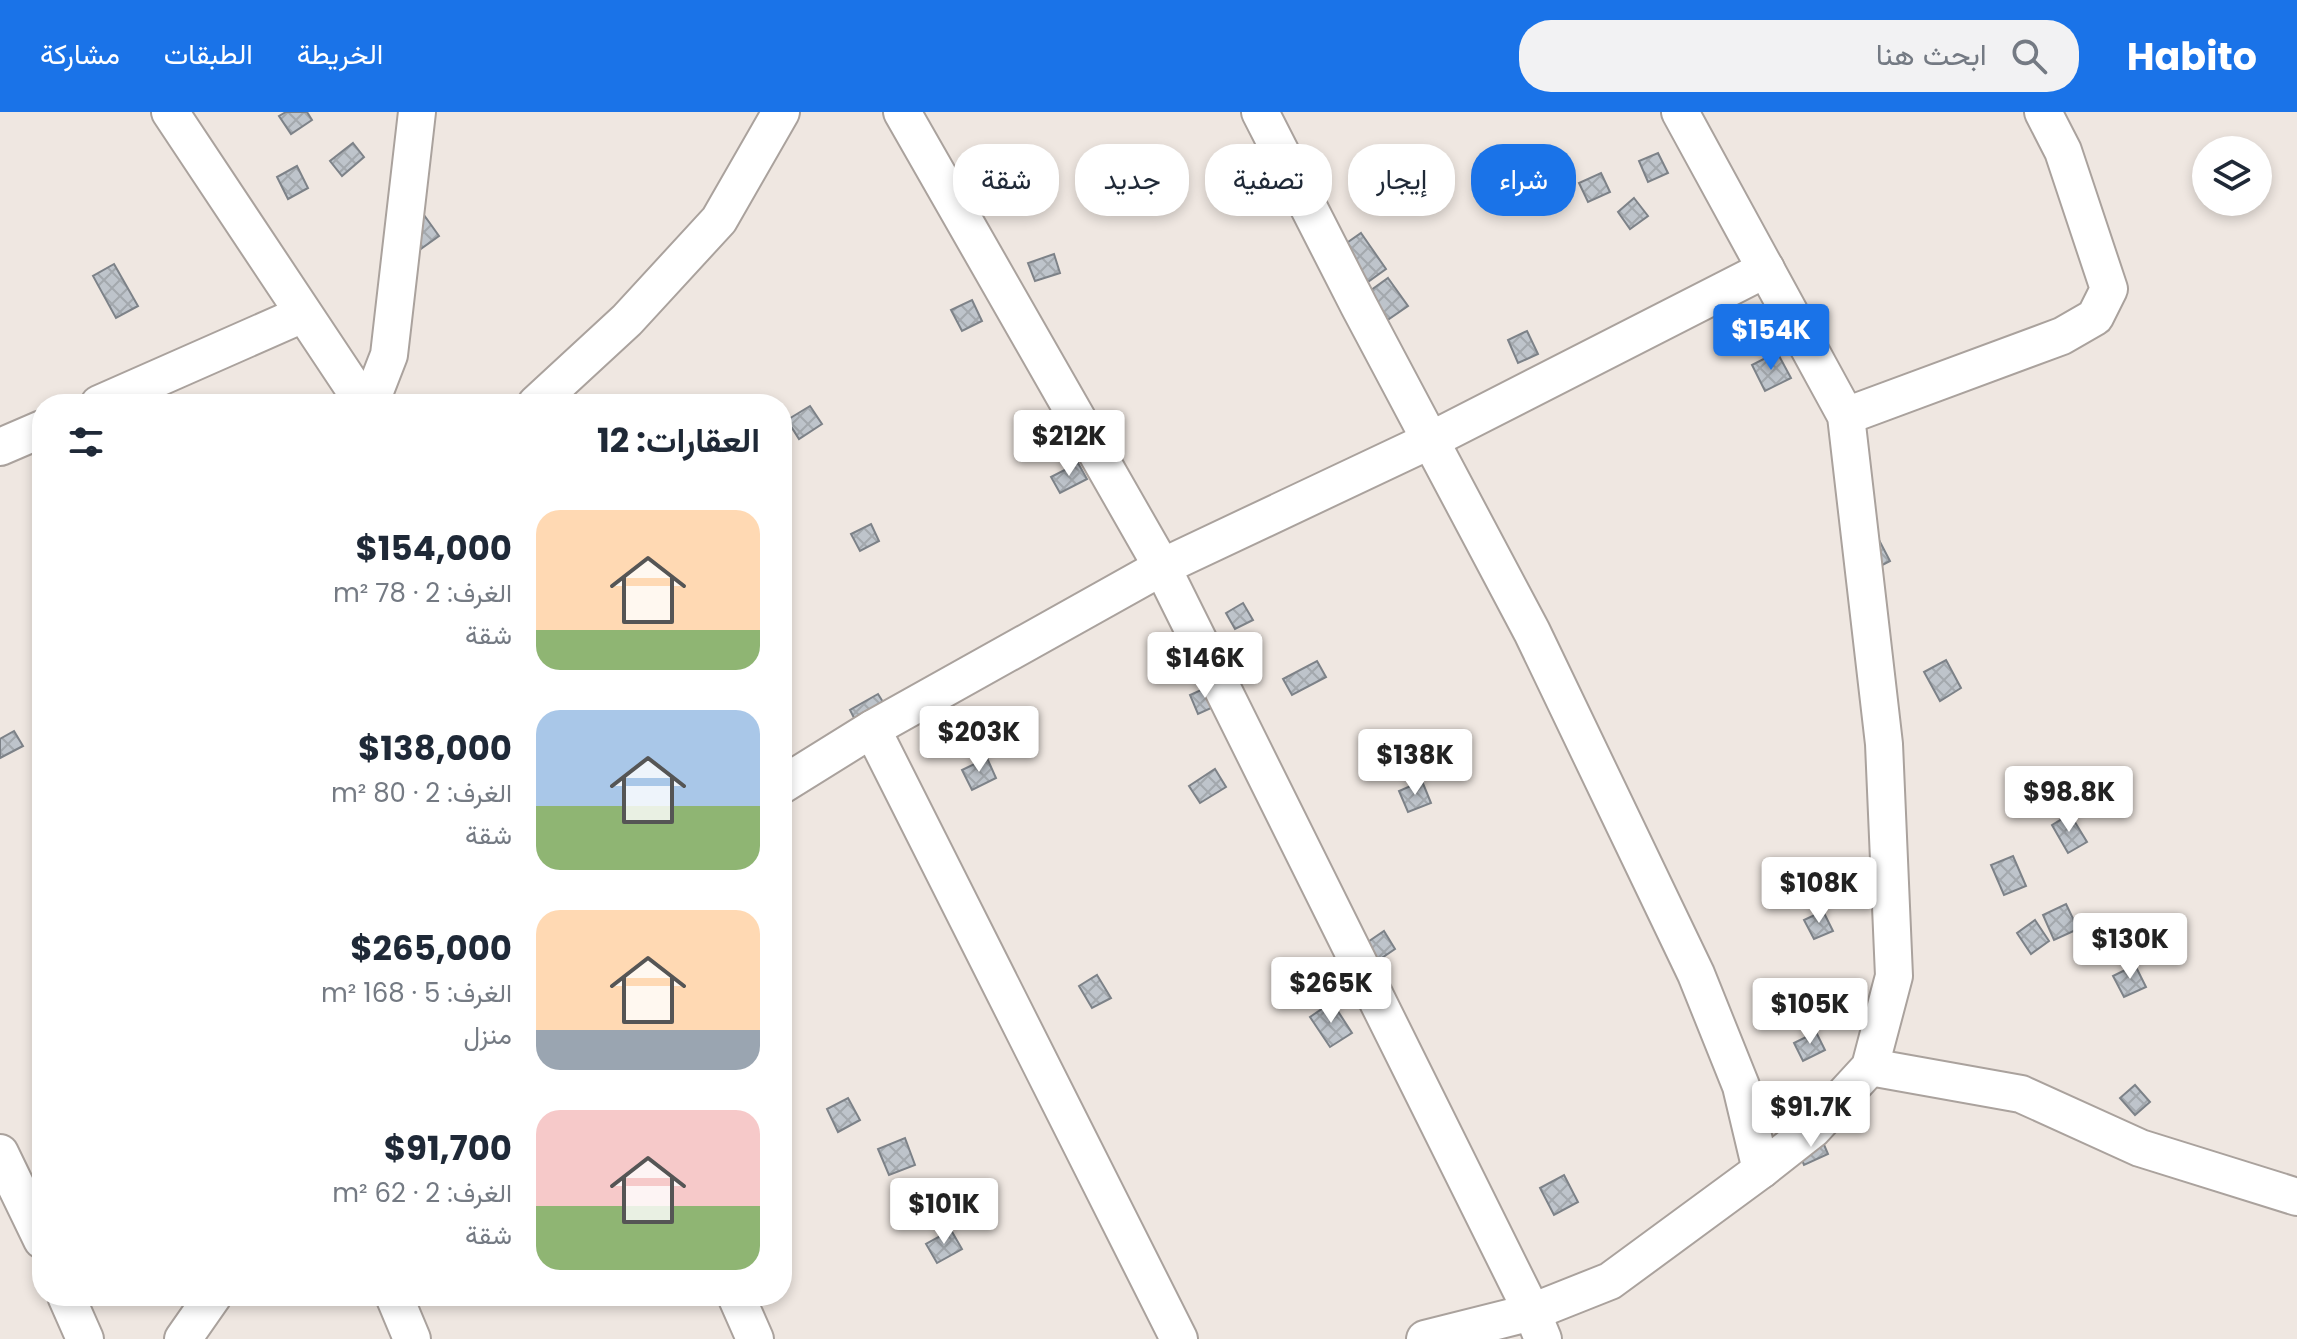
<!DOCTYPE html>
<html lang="ar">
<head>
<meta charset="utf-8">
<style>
	body { margin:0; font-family:Poppins,Vazirmatn,sans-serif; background:#f2f2f3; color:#1f2937; direction:rtl; height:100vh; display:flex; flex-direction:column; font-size:30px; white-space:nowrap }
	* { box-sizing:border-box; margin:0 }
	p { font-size:26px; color:#747a83 }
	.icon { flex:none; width:44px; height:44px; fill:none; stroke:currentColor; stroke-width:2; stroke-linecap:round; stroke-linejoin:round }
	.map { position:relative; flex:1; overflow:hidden; direction:ltr }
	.sheet { position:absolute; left:32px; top:282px; width:760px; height:912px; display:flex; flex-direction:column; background:#fff; border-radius:32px; box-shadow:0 4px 12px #0003; direction:rtl }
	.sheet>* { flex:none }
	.guide { position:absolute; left:816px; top:32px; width:760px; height:72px; direction:rtl; display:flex; gap:16px }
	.fabs { position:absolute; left:2192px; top:24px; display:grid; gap:16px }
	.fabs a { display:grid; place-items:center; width:80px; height:80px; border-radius:50%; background:#fff; box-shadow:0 4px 12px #0003; font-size:40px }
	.price { position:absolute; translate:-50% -68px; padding:0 18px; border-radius:8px; background:#fff; color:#222; font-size:26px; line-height:52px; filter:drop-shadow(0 2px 4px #0008) }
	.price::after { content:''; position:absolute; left:50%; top:48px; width:24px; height:18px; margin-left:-12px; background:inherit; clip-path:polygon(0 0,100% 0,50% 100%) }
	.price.current { background:#1a73e8; color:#fff }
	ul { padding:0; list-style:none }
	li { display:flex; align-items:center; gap:24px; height:200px; padding:0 32px }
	li span { display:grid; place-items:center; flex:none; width:224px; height:160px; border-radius:24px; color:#555 }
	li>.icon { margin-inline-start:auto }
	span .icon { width:96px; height:96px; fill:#fffc; stroke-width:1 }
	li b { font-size:34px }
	h2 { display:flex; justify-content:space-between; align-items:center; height:96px; padding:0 32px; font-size:34px }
	.pill { padding:0 28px; border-radius:32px; background:#fff; box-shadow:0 4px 12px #0003; font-size:28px; line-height:72px }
	.pill.current { background:#1a73e8; color:#fff }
	header { display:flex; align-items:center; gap:48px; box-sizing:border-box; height:112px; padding:0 40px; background:#1a73e8; color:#fff }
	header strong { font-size:38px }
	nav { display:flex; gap:44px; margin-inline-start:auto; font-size:28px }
	.search { width:560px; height:72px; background:#f2f2f3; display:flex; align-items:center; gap:20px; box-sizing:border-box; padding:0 28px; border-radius:32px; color:#747a83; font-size:30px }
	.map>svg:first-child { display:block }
	.building { fill:url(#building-cross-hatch); stroke:#7d8288; stroke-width:2 }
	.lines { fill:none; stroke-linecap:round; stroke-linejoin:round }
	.minor-casing { stroke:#aaa29d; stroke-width:40 }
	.minor { stroke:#fff; stroke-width:36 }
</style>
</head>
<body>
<header>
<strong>Habito</strong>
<div class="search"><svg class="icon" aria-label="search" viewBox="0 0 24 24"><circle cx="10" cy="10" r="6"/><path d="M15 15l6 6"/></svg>ابحث هنا</div>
<nav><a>الخريطة</a><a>الطبقات</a><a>مشاركة</a></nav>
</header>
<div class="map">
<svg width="2297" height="1227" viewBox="0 0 2297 1227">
	<defs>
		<pattern id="building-cross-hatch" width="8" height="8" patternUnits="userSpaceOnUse" patternTransform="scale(2)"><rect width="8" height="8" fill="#bec4cb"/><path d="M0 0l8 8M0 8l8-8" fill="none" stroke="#a3a8ad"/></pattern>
	</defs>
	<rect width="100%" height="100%" fill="#efe7e1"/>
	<g class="building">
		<polygon points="286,0 307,0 312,8 291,22 279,4"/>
		<polygon points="353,31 364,45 342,64 330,49"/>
		<polygon points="1658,41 1668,61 1648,70 1639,49"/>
		<polygon points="1434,46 1445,60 1423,76 1413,61"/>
		<polygon points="297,54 308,76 288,87 277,65"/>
		<polygon points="1408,61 1419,77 1402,90 1390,74"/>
		<polygon points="1601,61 1610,80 1588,90 1579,71"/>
		<polygon points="1634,86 1648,104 1630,117 1618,100"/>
		<polygon points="424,103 439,124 415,141 400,120"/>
		<polygon points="1361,121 1386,157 1365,172 1341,135"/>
		<polygon points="1054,142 1060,161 1035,169 1028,151"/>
		<polygon points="114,152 138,194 116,206 93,164"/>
		<polygon points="1388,166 1408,194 1386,209 1367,181"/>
		<polygon points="972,188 982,209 962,219 951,198"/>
		<polygon points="1527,219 1538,242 1518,251 1508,228"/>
		<polygon points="1777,240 1791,266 1765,279 1752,253"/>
		<polygon points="810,294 822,312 799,327 787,308"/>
		<polygon points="1078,351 1087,367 1060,381 1051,365"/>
		<polygon points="871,412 879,429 860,439 851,422"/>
		<polygon points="1879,428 1890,449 1869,460 1858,438"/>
		<polygon points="1243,491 1253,508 1235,517 1226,501"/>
		<polygon points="1946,548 1961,576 1940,589 1924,560"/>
		<polygon points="1317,549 1326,565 1292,583 1283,567"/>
		<polygon points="1212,573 1220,592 1198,602 1190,583"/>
		<polygon points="878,582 888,598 858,614 850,598"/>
		<polygon points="14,619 23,634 0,646 0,627"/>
		<polygon points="987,646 996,666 972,678 962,658"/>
		<polygon points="1215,657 1226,675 1200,691 1189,674"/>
		<polygon points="1422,669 1431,691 1408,700 1399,679"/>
		<polygon points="2070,702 2087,730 2068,741 2052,713"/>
		<polygon points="2013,744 2026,774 2004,783 1991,753"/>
		<polygon points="2066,792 2078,817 2054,828 2043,803"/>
		<polygon points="1823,799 1833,819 1814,827 1804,808"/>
		<polygon points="2035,808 2049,829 2031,842 2017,821"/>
		<polygon points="1384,819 1395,837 1370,854 1359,836"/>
		<polygon points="2135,853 2146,875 2124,885 2113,864"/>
		<polygon points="1097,863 1111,886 1092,896 1079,874"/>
		<polygon points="1332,890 1352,921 1330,935 1310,905"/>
		<polygon points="1816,920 1825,938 1803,949 1794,931"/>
		<polygon points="2135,973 2150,990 2135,1003 2120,986"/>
		<polygon points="848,986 860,1008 838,1020 827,997"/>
		<polygon points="1819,1021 1828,1042 1804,1053 1795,1031"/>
		<polygon points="905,1026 915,1053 889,1063 878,1037"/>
		<polygon points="1564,1063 1578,1090 1554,1103 1540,1076"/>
		<polygon points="951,1118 962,1137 937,1151 926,1132"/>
	</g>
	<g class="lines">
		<defs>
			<g id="minor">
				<polyline points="170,0 364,292"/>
				<polyline points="902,0 1162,455 1532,1200 1543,1227"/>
				<polyline points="1260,0 1359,194 1532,520 1696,862 1741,974 1761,1058"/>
				<polyline points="99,292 303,202"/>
				<polyline points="370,292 389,243 417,0"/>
				<polyline points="536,292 627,208 719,108 781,0"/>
				<polyline points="1846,304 2062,224 2095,205 2109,177 2063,39 2043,0"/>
				<polyline points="0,335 42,317"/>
				<polyline points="872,617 1179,1227"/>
				<polyline points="782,673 872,617 1162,455 1431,328 1766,157"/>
				<polyline points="1870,955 2021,982 2140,1036 2297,1085"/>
				<polyline points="0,1041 42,1128"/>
				<polyline points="66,1184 85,1227"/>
				<polyline points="394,1184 412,1227"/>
				<polyline points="736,1184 755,1227"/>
				<polyline points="183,1227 213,1184"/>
				<polyline points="1425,1227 1532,1200 1610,1169 1761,1058 1813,1017 1870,955 1894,864 1884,632 1846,304 1680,0"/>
			</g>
		</defs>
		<use href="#minor" class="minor-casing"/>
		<use href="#minor" class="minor"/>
	</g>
</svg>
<div class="fabs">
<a><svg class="icon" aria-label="layers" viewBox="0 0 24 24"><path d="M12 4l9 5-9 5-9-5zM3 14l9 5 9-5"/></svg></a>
</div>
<b class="price current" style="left:1771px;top:260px">$154K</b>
<b class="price" style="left:1069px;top:366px">$212K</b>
<b class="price" style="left:1205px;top:588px">$146K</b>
<b class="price" style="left:979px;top:662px">$203K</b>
<b class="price" style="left:1415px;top:685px">$138K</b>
<b class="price" style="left:2069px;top:722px">$98.8K</b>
<b class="price" style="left:1819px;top:813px">$108K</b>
<b class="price" style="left:2130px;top:869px">$130K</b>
<b class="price" style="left:1331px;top:913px">$265K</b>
<b class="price" style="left:1810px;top:934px">$105K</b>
<b class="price" style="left:1811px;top:1037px">$91.7K</b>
<b class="price" style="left:944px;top:1134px">$101K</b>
<div class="guide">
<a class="pill current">شراء</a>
<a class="pill">إيجار</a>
<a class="pill">تصفية</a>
<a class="pill">جديد</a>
<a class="pill">شقة</a>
</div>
<section class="sheet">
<h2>العقارات: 12<svg class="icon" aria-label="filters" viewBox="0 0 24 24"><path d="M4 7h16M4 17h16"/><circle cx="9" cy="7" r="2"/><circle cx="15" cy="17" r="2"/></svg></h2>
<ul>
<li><span style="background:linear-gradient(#ffd9b3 75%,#8fb573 0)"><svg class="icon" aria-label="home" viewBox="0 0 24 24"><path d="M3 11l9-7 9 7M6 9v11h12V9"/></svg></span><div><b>$154,000</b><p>الغرف: 2 · 78 m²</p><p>شقة</p></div></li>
<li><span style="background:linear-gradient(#a9c7e8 60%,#8fb573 0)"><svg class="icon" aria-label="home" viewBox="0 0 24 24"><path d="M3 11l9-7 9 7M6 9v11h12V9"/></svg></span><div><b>$138,000</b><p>الغرف: 2 · 80 m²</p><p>شقة</p></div></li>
<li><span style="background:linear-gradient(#ffd9b3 75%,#9aa5b1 0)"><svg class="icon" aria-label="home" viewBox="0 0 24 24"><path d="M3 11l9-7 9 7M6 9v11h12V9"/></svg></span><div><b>$265,000</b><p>الغرف: 5 · 168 m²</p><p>منزل</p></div></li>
<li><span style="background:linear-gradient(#f6c9c9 60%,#8fb573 0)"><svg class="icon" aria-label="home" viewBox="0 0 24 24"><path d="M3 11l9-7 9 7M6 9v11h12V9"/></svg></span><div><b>$91,700</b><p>الغرف: 2 · 62 m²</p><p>شقة</p></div></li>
</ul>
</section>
</div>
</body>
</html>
